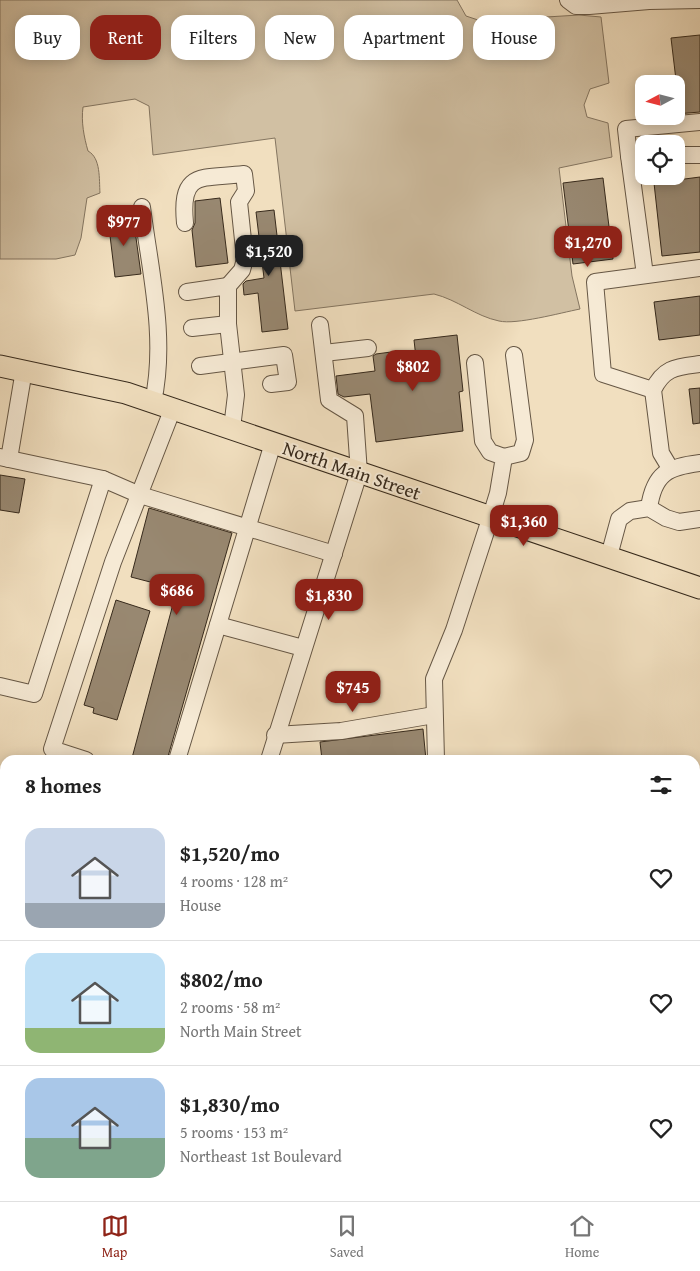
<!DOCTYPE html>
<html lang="en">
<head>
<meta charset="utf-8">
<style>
	body { margin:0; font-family:"Gentium Book Plus",serif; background:#f6f6f6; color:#222; height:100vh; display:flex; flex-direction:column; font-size:19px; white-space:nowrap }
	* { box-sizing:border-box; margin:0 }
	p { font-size:16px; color:#767676 }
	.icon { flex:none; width:28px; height:28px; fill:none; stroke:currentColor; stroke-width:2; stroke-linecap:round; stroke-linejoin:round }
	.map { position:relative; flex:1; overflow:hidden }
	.sheet { position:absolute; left:0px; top:755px; width:700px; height:446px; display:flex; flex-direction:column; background:#fff; border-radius:15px 15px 0 0; box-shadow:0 2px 12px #0003 }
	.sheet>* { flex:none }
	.guide { position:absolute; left:15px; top:15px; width:670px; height:45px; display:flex; gap:10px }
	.needle { width:32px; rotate:263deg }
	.tools { position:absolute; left:635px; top:75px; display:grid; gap:10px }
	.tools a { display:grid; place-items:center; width:50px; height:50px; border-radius:10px; background:#fff; box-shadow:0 2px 12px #0003; font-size:25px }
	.price { position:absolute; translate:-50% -42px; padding:0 11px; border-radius:10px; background:#8f2418; color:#fff; font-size:16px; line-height:32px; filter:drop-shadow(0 1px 2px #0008) }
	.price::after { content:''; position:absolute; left:50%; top:30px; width:15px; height:11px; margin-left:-8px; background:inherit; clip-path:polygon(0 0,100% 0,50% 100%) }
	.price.on { background:#222; color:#fff }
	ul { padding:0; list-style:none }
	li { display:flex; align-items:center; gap:15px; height:125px; padding:0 25px }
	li+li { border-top:1px solid #e0e0e0 }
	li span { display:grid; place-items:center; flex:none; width:140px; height:100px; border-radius:15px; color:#555 }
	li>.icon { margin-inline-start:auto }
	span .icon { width:60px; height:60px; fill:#fffc; stroke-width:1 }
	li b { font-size:21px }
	h2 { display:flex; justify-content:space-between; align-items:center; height:60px; padding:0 25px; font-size:21px }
	.pill { padding:0 18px; border-radius:15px; background:#fff; box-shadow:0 2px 12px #0003; font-size:18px; line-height:45px }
	.pill.on { background:#8f2418; color:#fff }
	.tabs { display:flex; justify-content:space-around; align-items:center; height:70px; border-top:1px solid #e0e0e0; background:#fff; font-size:14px; color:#767676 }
	.tabs a { display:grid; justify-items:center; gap:2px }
	.tabs .on { color:#8f2418 }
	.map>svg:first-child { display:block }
	.green { fill:#d1c0a3; stroke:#847560 }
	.building { fill:#988871; stroke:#372a1c }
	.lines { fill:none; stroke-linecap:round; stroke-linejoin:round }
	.minor-casing { stroke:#665745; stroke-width:18 }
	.major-casing { stroke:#372a1c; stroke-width:23 }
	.minor { stroke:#f6ead5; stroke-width:16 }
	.major { stroke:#f1dfbf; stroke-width:21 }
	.labels { text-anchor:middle; stroke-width:4; stroke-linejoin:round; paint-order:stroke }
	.street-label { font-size:19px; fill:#372a1c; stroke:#f6ead5 }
</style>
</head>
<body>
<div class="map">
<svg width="700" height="1201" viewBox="0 0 700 1201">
	<rect width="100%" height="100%" fill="#f1dfbf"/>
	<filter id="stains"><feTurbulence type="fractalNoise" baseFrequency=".004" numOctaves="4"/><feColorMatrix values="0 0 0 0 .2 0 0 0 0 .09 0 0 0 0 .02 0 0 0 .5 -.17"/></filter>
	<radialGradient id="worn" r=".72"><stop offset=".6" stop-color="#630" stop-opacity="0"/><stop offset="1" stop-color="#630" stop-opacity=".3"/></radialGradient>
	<path class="green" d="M0,0H457L466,16L481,21L579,15L601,17L609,83L590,89L584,105L587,117L608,123L612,157L559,168L572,276L580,309C560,313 516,325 499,321C475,316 458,300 434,294L295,311L275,138L153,155L149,106L135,99L83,107C81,122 84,137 88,151C101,158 99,179 100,193L87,198L81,238L75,255L56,259H0Z"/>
	<g class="building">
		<polygon points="700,35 700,112 676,114 676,80 671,38"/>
		<polygon points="700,177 700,252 662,256 654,183"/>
		<polygon points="603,178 613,259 573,264 563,183"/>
		<polygon points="220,198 228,263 196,267 192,230 195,223 195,201"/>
		<polygon points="274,210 288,329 262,332 258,293 244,295 243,284 246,281 264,278 256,212"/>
		<polygon points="133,216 141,274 115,277 108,219"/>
		<polygon points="700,296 700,335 659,340 654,302"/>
		<polygon points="457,335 463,391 459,392 463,431 376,442 370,394 344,397 338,394 336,376 375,371 373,356 376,354 391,352 394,379 418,376 414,340"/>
		<polygon points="700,388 700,423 693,424 689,389"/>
		<polygon points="0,475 25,479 19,513 0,510"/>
		<polygon points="149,508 232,533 167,760 141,760 132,758 177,589 131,577"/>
		<polygon points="116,600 150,611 117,720 93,713 94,708 84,705"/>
		<polygon points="423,729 426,760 322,760 320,742"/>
	</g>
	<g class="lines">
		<defs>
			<g id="minor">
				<polyline points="568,0 576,6 589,6 649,1 700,0"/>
				<polyline points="676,155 700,155"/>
				<polyline points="629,156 645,275"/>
				<polyline points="644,156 629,156 626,129 700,122"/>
				<path d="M142,207C150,271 167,338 153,402"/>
				<path d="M185,223C180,170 201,179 244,174L246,191L239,202L245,259L242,270L228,286"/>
				<polyline points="187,292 228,286 228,324 236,395 232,428"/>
				<polyline points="192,328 228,324"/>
				<polyline points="324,353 368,348"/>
				<polyline points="200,366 284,355 288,382 271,384"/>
				<polyline points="653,390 603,374 595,282 700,268"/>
				<polyline points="0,457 103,479 34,694 0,686"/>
				<polyline points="504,457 521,453 525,440 514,355"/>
				<polyline points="9,459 24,370"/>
				<path d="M670,468L661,453L653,390C664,367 677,367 700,364"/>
				<polyline points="103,479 140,495 334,554"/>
				<path d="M649,508C654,473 668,467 700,463"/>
				<polyline points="609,556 619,519 630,511 649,508 666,518 679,522 700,519"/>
				<polyline points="218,625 303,648"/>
				<polyline points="275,735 341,731 434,715"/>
				<polyline points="86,760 52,749 113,562 173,408"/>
				<polyline points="177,760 273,443"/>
				<polyline points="269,760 359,473 355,416 329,400 320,325"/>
				<polyline points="436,760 434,679 454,630 491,516 498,493 504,457 490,452 483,441 475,363"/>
				<polyline points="695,873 700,872"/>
				<polyline points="695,1079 700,1078"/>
				<polyline points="419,1196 420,1201"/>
				<polyline points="555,1196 555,1201"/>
				<polyline points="617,1201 656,1196"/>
			</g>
			<polyline id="major" points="0,366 126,393 700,588"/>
		</defs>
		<use href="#minor" class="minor-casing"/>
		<use href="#major" class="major-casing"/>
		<use href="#minor" class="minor"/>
		<use href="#major" class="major"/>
	</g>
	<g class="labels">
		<g class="street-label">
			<text transform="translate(352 470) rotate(19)" y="7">North Main Street</text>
		</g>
	</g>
	<rect width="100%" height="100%" filter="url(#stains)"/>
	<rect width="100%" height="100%" fill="url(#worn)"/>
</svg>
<div class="tools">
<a><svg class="needle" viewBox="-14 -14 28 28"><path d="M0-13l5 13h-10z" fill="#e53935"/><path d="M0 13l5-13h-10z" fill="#767676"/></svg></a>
<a><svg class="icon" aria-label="locate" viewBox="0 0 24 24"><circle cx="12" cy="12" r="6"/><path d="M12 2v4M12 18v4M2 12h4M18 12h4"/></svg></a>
</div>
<b class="price" style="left:124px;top:247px">$977</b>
<b class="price" style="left:588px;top:268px">$1,270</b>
<b class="price on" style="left:269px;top:277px">$1,520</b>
<b class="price" style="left:413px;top:392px">$802</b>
<b class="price" style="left:524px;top:547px">$1,360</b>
<b class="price" style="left:177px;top:616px">$686</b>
<b class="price" style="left:329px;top:621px">$1,830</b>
<b class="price" style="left:353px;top:713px">$745</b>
<div class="guide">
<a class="pill">Buy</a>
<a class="pill on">Rent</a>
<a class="pill">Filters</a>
<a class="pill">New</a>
<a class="pill">Apartment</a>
<a class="pill">House</a>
</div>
<section class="sheet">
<h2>8 homes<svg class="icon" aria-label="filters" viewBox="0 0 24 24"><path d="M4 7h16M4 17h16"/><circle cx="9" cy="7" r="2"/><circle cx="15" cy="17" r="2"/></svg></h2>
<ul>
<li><span style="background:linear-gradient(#c9d6e8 75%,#9aa5b1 0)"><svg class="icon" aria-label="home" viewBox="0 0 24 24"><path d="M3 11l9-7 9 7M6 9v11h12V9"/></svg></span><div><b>$1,520/mo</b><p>4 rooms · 128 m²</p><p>House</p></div><svg class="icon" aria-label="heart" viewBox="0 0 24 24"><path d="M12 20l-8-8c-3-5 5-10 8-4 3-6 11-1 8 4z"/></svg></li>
<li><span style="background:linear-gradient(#bfe0f5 75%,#8fb573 0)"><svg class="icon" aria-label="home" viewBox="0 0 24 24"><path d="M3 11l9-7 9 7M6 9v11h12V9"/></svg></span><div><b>$802/mo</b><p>2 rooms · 58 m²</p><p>North Main Street</p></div><svg class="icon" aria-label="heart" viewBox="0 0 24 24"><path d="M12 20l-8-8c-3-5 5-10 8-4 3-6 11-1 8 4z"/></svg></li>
<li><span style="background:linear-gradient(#a9c7e8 60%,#7fa58c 0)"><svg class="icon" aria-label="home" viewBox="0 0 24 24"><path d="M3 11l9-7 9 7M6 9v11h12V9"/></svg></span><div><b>$1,830/mo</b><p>5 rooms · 153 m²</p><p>Northeast 1st Boulevard</p></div><svg class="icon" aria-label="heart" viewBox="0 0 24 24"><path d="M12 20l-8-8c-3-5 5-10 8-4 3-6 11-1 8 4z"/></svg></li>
</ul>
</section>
</div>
<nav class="tabs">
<a class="on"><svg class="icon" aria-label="map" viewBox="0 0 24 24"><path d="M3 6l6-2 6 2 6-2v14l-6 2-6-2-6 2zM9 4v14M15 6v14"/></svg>Map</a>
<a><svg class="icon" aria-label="saved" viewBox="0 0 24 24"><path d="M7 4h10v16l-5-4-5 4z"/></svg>Saved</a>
<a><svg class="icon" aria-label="home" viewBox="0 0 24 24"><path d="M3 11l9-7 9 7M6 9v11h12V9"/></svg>Home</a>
</nav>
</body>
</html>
